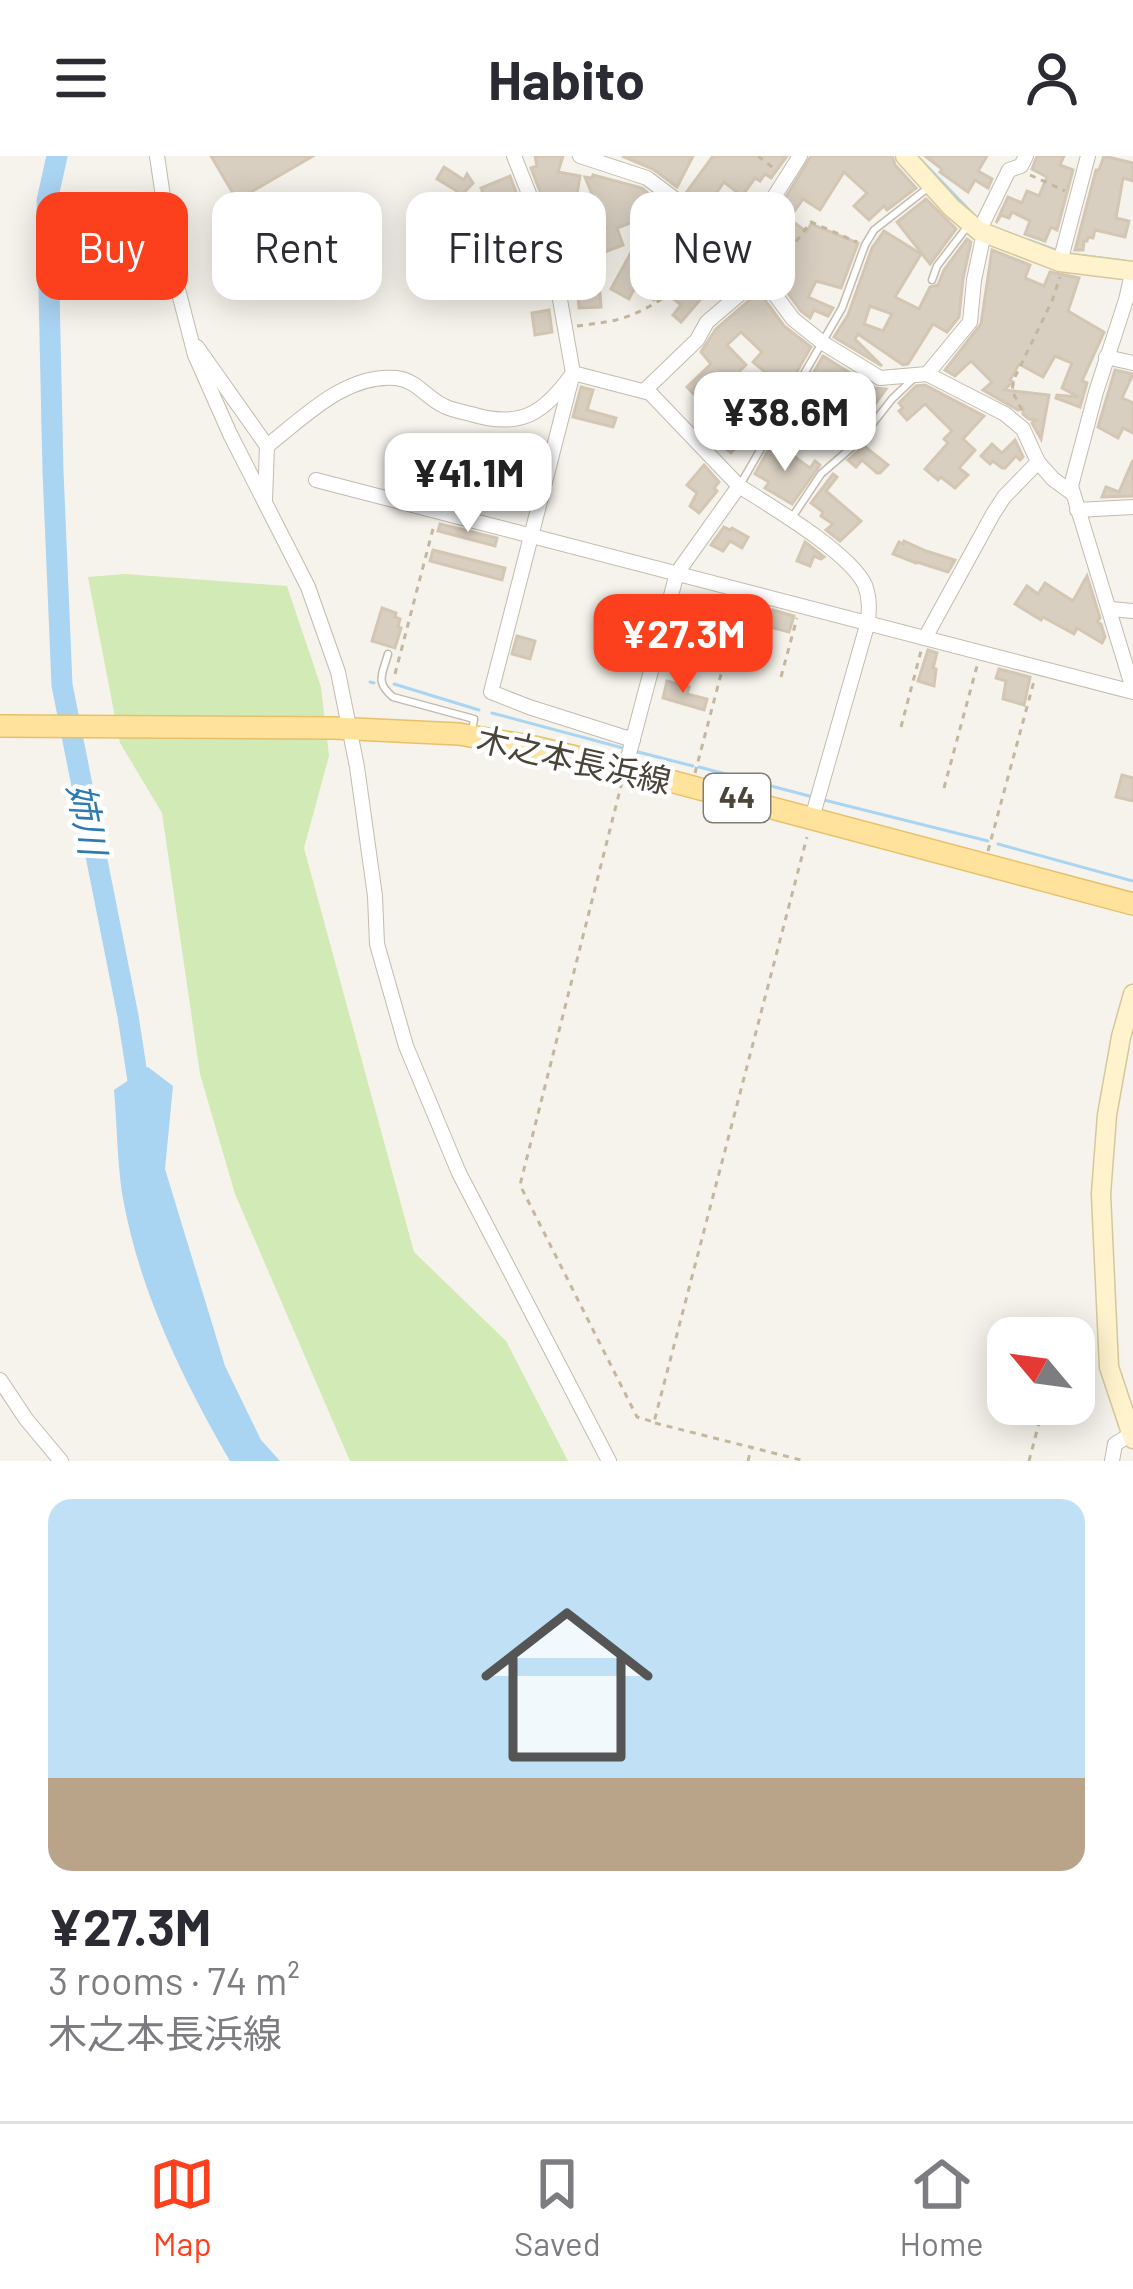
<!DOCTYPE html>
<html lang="en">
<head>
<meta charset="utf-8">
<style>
	body { margin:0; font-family:Barlow,"Noto Sans JP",sans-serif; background:#f2f2f3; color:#2b2b33; height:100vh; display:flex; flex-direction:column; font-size:45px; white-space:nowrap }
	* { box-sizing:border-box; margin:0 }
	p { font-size:39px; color:#7c7c81 }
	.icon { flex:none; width:66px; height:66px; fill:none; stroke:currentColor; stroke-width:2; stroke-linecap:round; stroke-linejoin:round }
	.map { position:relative; height:1305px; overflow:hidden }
	.details { display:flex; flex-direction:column; background:#fff; flex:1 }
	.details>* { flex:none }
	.top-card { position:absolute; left:36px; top:36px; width:1062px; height:108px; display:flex; gap:24px }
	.needle { width:78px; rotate:299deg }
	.buttons { position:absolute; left:987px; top:1161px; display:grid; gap:24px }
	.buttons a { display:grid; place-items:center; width:108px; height:108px; border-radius:24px; background:#fff; box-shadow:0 6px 30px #0003; font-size:60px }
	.price { position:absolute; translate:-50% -102px; padding:0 27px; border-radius:24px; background:#fff; color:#222; font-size:39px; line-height:78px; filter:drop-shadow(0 3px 6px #0008) }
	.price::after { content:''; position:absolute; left:50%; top:72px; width:36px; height:27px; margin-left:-18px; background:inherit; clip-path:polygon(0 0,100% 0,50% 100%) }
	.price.current { background:#fc3f1d; color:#fff }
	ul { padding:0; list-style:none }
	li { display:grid; align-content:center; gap:24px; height:636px; padding:0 48px }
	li+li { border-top:3px solid #e1e1e2 }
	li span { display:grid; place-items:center; height:372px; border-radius:24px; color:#555 }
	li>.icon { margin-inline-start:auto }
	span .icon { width:216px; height:216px; fill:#fffc; stroke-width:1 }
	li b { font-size:51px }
	.pill { padding:0 42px; border-radius:24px; background:#fff; box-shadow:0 6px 30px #0003; font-size:42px; line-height:108px }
	.pill.current { background:#fc3f1d; color:#fff }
	header { display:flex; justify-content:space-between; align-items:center; height:156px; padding:0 48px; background:#fff; font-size:54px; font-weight:700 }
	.menu { display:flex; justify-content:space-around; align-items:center; height:168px; border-top:3px solid #e1e1e2; background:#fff; font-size:33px; color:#7c7c81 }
	.menu a { display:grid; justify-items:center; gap:6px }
	.menu .current { color:#fc3f1d }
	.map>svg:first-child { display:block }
	.green { fill:#d2eab5 }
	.water { fill:#a9d4f2 }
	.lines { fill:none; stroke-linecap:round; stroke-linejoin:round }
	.stream { stroke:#a9d4f2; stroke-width:3 }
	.river { stroke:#a9d4f2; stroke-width:21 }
	.building { fill:#d8cfc1; stroke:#d3c7b4; stroke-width:3; fill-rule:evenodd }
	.lane-casing { stroke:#c2bbae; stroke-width:9 }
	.street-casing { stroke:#c2bbae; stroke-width:16 }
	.secondary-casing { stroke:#d6c79b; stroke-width:21 }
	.primary-casing { stroke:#e6c16a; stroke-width:24 }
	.path { stroke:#c4b79f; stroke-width:3; stroke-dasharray:6 6; stroke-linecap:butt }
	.lane { stroke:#fff; stroke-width:6 }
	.street { stroke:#fff; stroke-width:14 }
	.secondary { stroke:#fff3cd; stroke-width:18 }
	.primary { stroke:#ffe39c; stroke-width:21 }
	.labels { text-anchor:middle; stroke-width:9; stroke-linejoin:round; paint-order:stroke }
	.shield { fill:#fff; stroke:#817c74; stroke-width:3 }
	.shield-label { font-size:30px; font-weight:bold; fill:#4b4439 }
	.street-label { font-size:33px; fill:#4b4439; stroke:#fff }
	.water-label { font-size:36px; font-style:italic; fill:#2e7ab2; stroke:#fff }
</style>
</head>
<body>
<header><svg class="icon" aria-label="menu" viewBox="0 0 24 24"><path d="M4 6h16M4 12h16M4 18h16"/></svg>Habito<svg class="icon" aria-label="person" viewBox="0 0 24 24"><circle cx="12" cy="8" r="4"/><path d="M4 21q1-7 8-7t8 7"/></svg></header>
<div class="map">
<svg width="1133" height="1305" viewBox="0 0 1133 1305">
	<rect width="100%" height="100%" fill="#f6f3ec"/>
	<polygon class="green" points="125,418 287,430 321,531 329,600 304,692 414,1096 506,1185 568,1305 350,1305 235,1038 200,918 162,657 120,587 88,421"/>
	<path class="water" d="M148,911L173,930L165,1013L225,1210L261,1284L280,1305H230C182,1222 138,1132 122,1037C117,1003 117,968 114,934Z"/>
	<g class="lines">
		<g class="stream">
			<polyline points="920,3 973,58"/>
			<polyline points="1028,84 1058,95"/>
			<polyline points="1070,98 1125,105"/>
			<polyline points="370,526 374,527"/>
			<polyline points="394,528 479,554"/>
			<polyline points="492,557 623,592"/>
			<polyline points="638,596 693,610"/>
			<polyline points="699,611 813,641"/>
			<polyline points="824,644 988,685"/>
			<polyline points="998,688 1133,725"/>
		</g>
		<polyline class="river" points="57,0 47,45 53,315 62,529 128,860 141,944"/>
	</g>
	<g class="building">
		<polygon points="211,0 313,0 237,44"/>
		<polygon points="535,0 563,0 558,16 580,20 576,44 567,46 543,43 531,12 537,10"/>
		<polygon points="622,0 693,0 677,31 653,13"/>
		<polygon points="713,0 787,0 771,22 765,18 760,25 755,22 742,40 724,26 713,42 730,54 741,40 755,50 738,77 686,37"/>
		<polygon points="811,0 892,0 895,9 916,32 887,54 884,50 869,64 854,50 867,37 844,16 820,54 803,43 789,63 807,76 811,68 858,87 841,132 816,125 808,141 833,152 828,160 814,154 810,162 801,155 755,92"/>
		<polygon points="925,0 987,0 978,15 992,23 988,32 975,24 968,36 940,16 942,13"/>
		<polygon points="1037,0 1064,0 1060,9 1073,14 1057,74 1051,71 1045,85 1025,78 1030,65 1012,56 1009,62 1001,59 996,67 1008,41 1022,47 1027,35 1039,40 1047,21 1032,13"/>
		<polygon points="1104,0 1133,7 1133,25 1123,22 1116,62 1129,65 1125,81 1095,74 1093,82 1088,81 1087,85 1084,85 1083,94 1075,94 1096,14 1099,14"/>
		<polygon points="444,11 464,24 467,18 473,27 454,47 452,46 457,35 437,23"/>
		<polygon points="593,19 642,32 649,38 647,45 665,55 667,51 735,103 681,166 673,159 681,149 661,132 654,144 634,133 629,143 611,133 645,71 630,67 617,72 623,89 594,100 595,107 565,110 561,87 600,83 597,74 606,71 585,21 592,22"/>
		<polygon points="510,20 522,52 518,54 513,43 489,53 481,32"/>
		<polygon points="926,43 956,73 930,108 897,66"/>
		<polygon points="249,55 255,90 240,93 234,58"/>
		<path d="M884,75L921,98L895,141L919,153L930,131L938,129L944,114L967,83L971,86L963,123L959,161L947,176L933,168L908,208L903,209L858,178L855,183L882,210L834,181L848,159L872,92ZM870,150L892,158L883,175L864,168Z"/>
		<polygon points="992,94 1030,109 1025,122 1044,130 1050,116 1079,122 1068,155 1104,176 1082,225 1087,227 1080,251 1056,242 1057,239 1079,241 1062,232 1072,207 1055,200 1043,221 1019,208 1010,224 1013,226 1004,234 1049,239 1041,283 1032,267 1036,264 1029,263 1023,258 1023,252 1018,254 983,234 992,226 971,205 955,220 945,214 981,168"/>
		<polygon points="759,136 784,170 811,191 780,245 767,234 775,224 753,206 762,196 741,176 727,189 746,209 730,224 734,228 718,244 739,265 746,257 756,267 731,297 719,287 728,278 707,258 710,255 687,231 711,208 701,196 716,173"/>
		<polygon points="600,137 601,151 579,152 578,138"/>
		<polygon points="549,154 552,176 535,179 532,157"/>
		<polygon points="823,200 874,232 886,233 861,267 854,260 856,257 840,247 817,285 808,279 816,267 798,255 794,258 791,256"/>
		<polygon points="1115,214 1133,218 1122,242 1133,247 1133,277 1123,272 1118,282 1098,271"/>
		<polygon points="925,229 984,260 963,283 975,294 959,312 968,319 955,332 941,321 938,324 925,313 948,287 944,283 952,275 925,248 907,264 899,255 903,252 899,247 916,230"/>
		<polygon points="581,231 593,234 587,254 616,262 613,271 573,261"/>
		<polygon points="1015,284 1023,301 1020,304 1016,300 1005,312 1002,312 993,305 990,308 981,300 992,288 1002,297"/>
		<polygon points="771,289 787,298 788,296 810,312 815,305 820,309 792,348 765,332 769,326 755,318"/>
		<polygon points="864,290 888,309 880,317 877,317 862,304 856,311 848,304"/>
		<polygon points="1133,304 1133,340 1102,341 1106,331 1119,336"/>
		<polygon points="704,309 719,326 714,332 717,335 699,357 690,350 697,337 687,329"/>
		<polygon points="833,318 837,321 826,335 861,365 840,385 826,374 833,368 821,360 823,356 811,347"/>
		<polygon points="440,368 497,382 495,390 438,375"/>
		<polygon points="724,371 730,374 732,372 748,381 742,392 730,385 723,395 711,389"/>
		<polygon points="904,385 926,395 955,404 948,416 917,406 916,407 893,398 899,386 903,388"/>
		<polygon points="805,386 824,401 821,403 814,400 810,410 797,405"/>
		<polygon points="433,394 505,412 502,424 430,405"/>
		<polygon points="1087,420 1100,462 1097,466 1101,468 1105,481 1102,487 1077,472 1074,478 1043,461 1041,464 1015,448 1027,430 1038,438 1045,427 1073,445"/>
		<polygon points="382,452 396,457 395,461 400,463 398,471 401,472 395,492 372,485"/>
		<polygon points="773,454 794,460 789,476 769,471"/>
		<polygon points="517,480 535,485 530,503 512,498"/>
		<polygon points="928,494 937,497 933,512 936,513 934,530 918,525"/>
		<polygon points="999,513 1030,521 1024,549 1003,543 1006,525 996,522"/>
		<polygon points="667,525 689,531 687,538 707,543 704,554 663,542"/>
		<polygon points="1122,619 1133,622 1133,645 1116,641"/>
	</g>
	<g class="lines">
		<defs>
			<g id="lane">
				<polyline points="932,124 937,110 967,71"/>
				<polyline points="740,329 842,152 865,89 874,74 929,31"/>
				<polyline points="793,360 821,318 859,285 892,243 914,222"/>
				<path d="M388,498C382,519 375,526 393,541L474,563L472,576"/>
			</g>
			<g id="street">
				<polyline points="157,0 175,122 195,199 230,278 308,431 338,516 357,611 375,740 377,788 406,890 459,1017 609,1305"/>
				<polyline points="514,0 551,93 573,217 491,536 529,551 633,584"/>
				<polyline points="580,0 647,22 741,93 800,0"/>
				<polyline points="979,75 1009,14 1021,10 1026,0"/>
				<polyline points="741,93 793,163 823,187 880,222 927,218 1005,258 1023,273 1038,306 1004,341 993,358 925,482"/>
				<polyline points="1060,106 1088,0"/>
				<polyline points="1133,113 1126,144 1096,236 1071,330 1133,533"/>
				<polyline points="197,191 267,290"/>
				<polyline points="1106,201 1133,207"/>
				<polyline points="927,218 970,166 974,124 984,77"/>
				<polyline points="644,235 697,184 707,166 761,120"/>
				<polyline points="1038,306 1053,323 1072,337"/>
				<polyline points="316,324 1133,536"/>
				<path d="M265,344L267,290C303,262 346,217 396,222C417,224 426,242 444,250C452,254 462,256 471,258C520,273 544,258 573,217L650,237L739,330"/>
				<polyline points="1077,354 1133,351"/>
				<polyline points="1111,453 1133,455"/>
				<path d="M625,613L677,417L739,330C772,351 849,396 865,429C870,442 869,454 868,466L812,662"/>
				<polyline points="0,1224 26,1263 61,1305"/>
				<polyline points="1112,1305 1115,1288 1130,1279"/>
			</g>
			<g id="secondary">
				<polyline points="905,0 951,51 979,75 1060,106 1133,115"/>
				<polyline points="1133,838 1121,881 1107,959 1101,1038 1109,1211 1133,1283"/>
			</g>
			<polyline id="primary" points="0,570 334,572 459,578 534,591 625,613 1133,748"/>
		</defs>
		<use href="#lane" class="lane-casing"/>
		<use href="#street" class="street-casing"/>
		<use href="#secondary" class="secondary-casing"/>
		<use href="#primary" class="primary-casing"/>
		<g class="path">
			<polyline points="758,0 776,14"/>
			<polyline points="1030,19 1065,35"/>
			<polyline points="774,114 811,66 857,86"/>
			<path d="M577,170C590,168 603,167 616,164C655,154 691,123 718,93"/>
			<polyline points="1022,254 1012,235 1014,223 1052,145 1060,121"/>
			<polyline points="395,518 434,369"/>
			<polyline points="781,521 797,462"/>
			<polyline points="901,571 921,495"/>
			<polyline points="695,617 740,446"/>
			<polyline points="622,626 520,1029 637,1261 654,1266 807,681"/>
			<polyline points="944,632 977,510"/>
			<polyline points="988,695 1034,525"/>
			<polyline points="1074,1216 1096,1221"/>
			<polyline points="655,1267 805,1305"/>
			<polyline points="748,1305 751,1293"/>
			<polyline points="1029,1305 1044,1248"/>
		</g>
		<use href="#lane" class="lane"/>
		<use href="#street" class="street"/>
		<use href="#secondary" class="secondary"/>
		<use href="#primary" class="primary"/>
	</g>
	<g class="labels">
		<rect class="shield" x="704" y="618" width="66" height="48" rx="9"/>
		<g class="shield-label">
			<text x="737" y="652">44</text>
		</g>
		<g class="street-label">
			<text transform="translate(574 604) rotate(13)" y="12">木之本長浜線</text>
		</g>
		<g class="water-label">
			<text transform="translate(87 663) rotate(79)" y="13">姉川</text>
		</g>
	</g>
</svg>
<div class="buttons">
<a><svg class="needle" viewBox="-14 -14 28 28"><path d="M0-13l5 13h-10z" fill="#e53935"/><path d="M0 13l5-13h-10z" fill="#7c7c81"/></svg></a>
</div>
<b class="price" style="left:785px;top:318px">¥38.6M</b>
<b class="price" style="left:468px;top:379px">¥41.1M</b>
<b class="price current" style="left:683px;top:540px">¥27.3M</b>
<div class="top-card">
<a class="pill current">Buy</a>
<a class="pill">Rent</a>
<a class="pill">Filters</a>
<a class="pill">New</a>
</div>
</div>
<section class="details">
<ul>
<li><span style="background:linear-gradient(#bfe0f5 75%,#b9a48a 0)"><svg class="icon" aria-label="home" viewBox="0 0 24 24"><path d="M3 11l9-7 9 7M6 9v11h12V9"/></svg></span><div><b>¥27.3M</b><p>3 rooms · 74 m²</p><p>木之本長浜線</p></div></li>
</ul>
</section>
<nav class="menu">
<a class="current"><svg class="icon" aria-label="map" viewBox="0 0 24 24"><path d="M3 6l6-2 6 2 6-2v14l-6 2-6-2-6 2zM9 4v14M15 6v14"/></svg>Map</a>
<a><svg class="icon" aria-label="saved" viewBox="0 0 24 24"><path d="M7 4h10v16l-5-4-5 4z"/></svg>Saved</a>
<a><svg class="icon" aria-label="home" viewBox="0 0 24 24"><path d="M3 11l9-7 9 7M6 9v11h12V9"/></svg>Home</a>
</nav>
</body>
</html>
